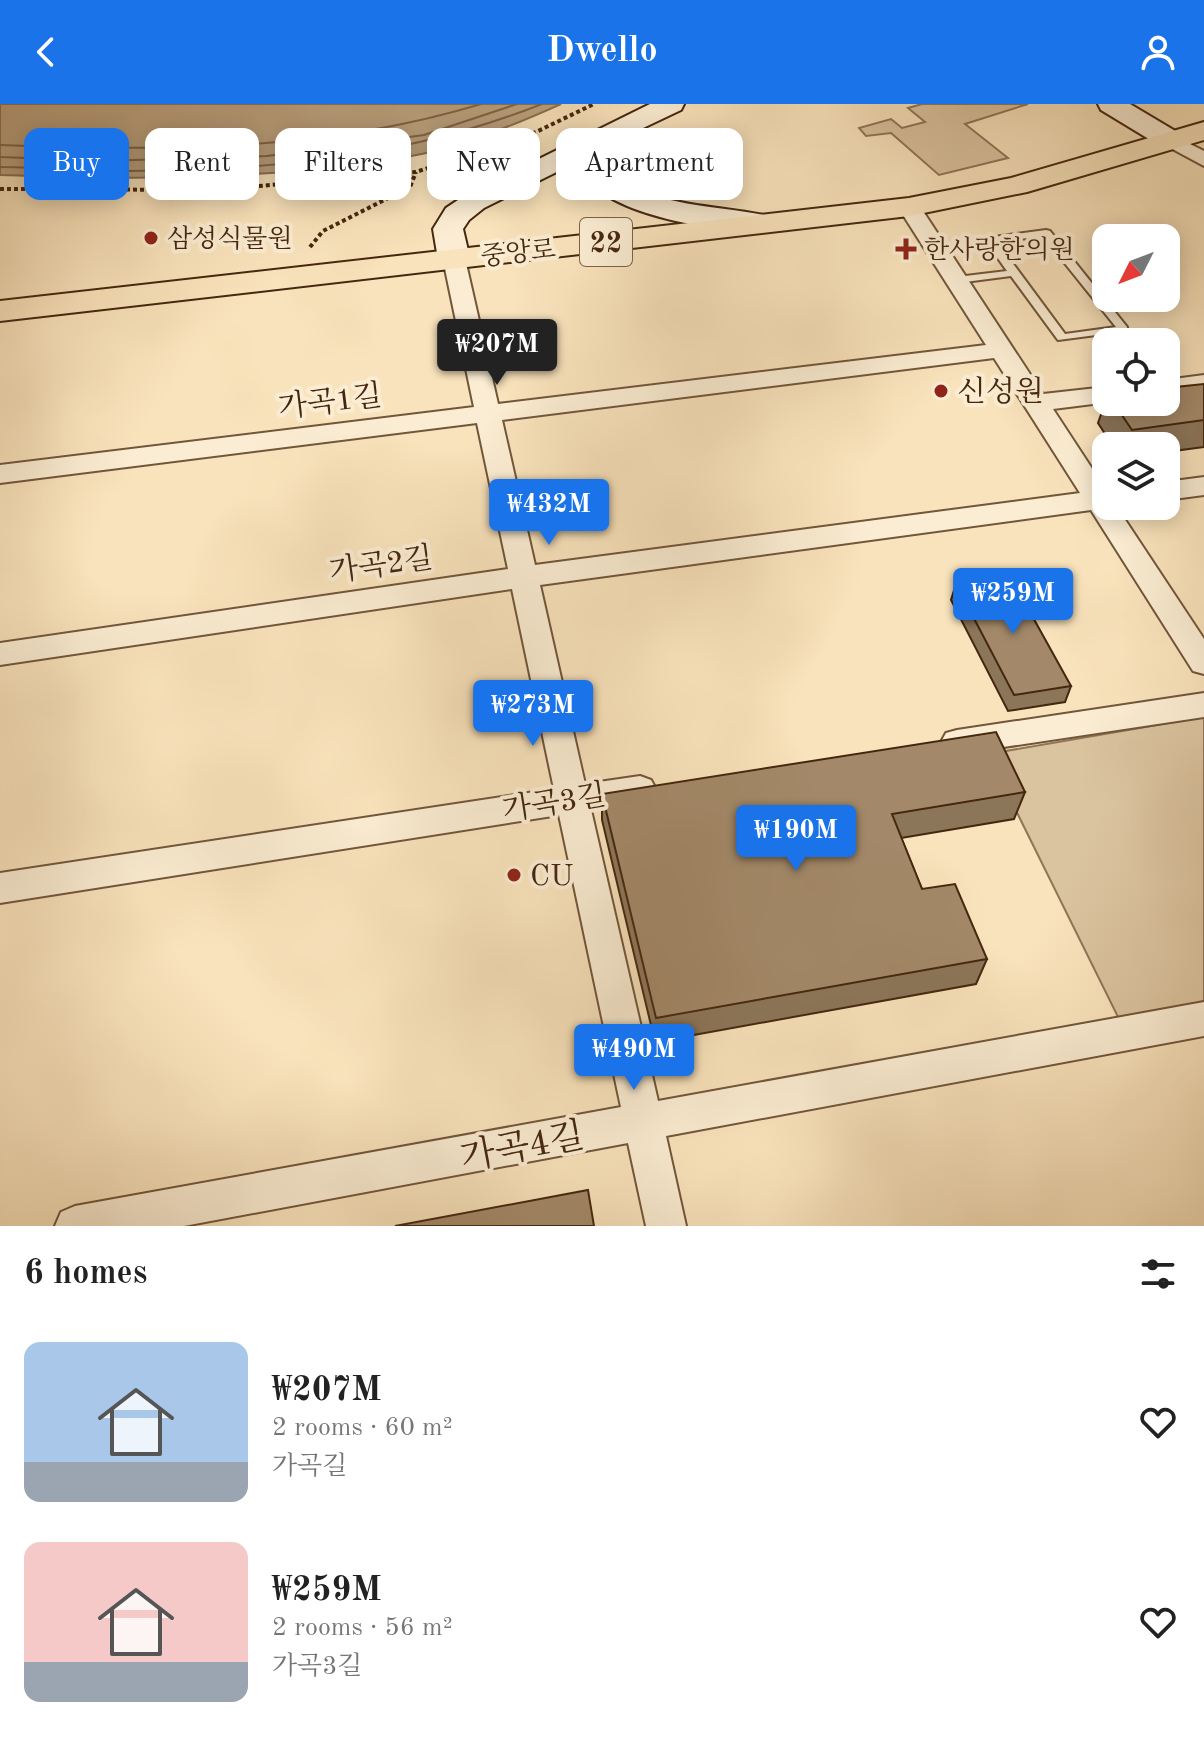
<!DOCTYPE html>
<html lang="en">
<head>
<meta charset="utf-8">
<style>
	body { margin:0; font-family:"Old Standard TT","Noto Serif KR",serif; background:#f2f2f2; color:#222; height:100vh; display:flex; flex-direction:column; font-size:30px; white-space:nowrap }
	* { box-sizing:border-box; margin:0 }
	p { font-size:26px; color:#767676 }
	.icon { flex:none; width:44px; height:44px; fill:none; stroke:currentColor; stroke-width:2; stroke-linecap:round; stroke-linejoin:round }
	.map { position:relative; height:1122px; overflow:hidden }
	.sheet { display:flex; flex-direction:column; background:#fff; flex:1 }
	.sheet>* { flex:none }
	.guide { position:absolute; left:24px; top:24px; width:800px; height:72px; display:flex; gap:16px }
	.needle { width:52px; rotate:228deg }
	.controls { position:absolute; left:1092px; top:120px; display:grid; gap:16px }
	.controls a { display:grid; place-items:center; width:88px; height:88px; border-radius:16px; background:#fff; box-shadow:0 4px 20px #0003; font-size:40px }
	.price { position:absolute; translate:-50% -68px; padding:0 18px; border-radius:8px; background:#1a73e8; color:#fff; font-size:26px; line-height:52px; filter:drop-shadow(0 2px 4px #0008) }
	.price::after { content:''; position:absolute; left:50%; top:48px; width:24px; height:18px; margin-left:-12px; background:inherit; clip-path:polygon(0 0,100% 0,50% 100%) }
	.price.on { background:#222; color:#fff }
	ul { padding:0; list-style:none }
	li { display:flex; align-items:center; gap:24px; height:200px; padding:0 24px }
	li span { display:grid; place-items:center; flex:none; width:224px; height:160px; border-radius:16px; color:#555 }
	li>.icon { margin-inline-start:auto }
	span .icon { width:96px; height:96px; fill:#fffc; stroke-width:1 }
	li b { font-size:34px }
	h2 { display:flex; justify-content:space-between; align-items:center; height:96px; padding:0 24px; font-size:34px }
	.tag { padding:0 28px; border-radius:16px; background:#fff; box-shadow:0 4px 20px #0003; font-size:28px; line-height:72px }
	.tag.on { background:#1a73e8; color:#fff }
	header { display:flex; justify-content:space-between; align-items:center; height:104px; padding:0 24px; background:#1a73e8; color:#fff; font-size:36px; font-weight:700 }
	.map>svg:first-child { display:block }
	.green { fill:#dac39f; stroke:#907557; stroke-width:2 }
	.water { fill:#bca381; stroke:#8c7153; stroke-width:2 }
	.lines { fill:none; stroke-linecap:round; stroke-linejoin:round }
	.shore { stroke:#806548; stroke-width:2 }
	.lane-casing { stroke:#72563a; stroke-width:4 }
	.street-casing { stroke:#72563a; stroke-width:4 }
	.secondary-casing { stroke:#45270f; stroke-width:4 }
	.primary-casing { stroke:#45270f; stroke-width:4 }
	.path { stroke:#45270f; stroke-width:4; stroke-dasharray:4 3; stroke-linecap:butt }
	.lane { fill:#fbedd3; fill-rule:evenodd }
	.street { fill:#fbedd3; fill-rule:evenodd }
	.secondary { fill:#fbedd3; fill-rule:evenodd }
	.primary { fill:#f9e3bc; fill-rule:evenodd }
	.wall { fill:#8c765a; stroke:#45270f; stroke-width:2 }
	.building { fill:#a38969; stroke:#45270f; stroke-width:2 }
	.poi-dot { fill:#8f2418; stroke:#fbedd3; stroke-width:3 }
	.labels { text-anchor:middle; stroke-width:8; stroke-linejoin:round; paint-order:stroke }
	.far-poi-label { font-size:26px; fill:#45270f; stroke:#fbedd3; text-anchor:start }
	.far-street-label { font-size:26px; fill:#45270f; stroke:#fbedd3 }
	.shield { fill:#fbedd3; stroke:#7c624a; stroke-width:2 }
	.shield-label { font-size:28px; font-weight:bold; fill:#45270f }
	.poi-label { font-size:30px; fill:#45270f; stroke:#fbedd3; text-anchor:start }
	.street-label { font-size:30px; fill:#45270f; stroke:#fbedd3 }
	.near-street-label { font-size:36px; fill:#45270f; stroke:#fbedd3 }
</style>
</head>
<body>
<header><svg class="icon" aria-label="back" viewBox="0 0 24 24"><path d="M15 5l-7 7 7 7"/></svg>Dwello<svg class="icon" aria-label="person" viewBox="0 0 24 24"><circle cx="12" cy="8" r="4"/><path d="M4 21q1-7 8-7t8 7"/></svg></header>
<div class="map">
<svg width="1204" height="1122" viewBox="0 0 1204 1122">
	<rect width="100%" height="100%" fill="#f9e3bc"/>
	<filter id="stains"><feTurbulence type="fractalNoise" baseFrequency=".0025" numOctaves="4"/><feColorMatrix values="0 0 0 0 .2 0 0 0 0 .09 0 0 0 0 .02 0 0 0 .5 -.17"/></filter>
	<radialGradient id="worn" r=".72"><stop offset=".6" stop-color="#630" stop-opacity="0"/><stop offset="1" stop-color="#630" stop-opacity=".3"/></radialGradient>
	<g class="green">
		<polygon points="922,0 1028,0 965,20 1008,54 939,71 891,29 866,32 859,24 891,15 902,24 925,18 908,4"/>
		<polygon points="1204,613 1204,905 1122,921 988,650"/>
	</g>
	<path class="water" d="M0,0H561C519,19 475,37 430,48C398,56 366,59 334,63C223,76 111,75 0,71Z"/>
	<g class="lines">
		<g class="shore">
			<path d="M0,41C164,47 323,48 481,0"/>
			<polyline points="0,53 102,57 267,52 424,31 517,0"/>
			<path d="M0,63C35,63 69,67 104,67C258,67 397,57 542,0"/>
		</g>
		<defs>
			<path id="lane" d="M1046,126L1050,127L1127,223V227L1058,236L1011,172L957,179L952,176L957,173L1007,167L985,136L986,134ZM1043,132L1116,223L1065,230L997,138Z"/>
			<g id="street">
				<polygon points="1172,31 1204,47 1204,62 1165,41 1162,37 1165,33"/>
				<path d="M909,97L917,98L1043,290L1106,283V298H1109L1053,305L1106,386V402H1116L1204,535V570L1193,567L1091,406L540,481L585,680L640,672L651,676L656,685L651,694L591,706L658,997L1204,898V932L666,1032L686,1122H646L628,1039L184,1122H55L61,1108L75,1102L621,1003L559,711L0,799V769L554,685L512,485L0,561V539L508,465L477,319L0,379V361L474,303L443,155L454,148L465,155L498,300L986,241L898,103ZM994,254L1080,389L535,461L502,316Z"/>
				<polygon points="1204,271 1204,287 1166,292 1166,276"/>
				<polygon points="1204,373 1204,391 1166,396 1166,378"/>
				<polygon points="1204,589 1204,613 957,650 946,647 941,638 946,629 957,626"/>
			</g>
			<g id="secondary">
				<path d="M650,0H684L681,6L641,25L614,57L615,72C664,106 721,100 777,114L781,120L777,126C743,135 561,107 589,52L484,104L469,116L463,125L470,155L465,162L454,164L443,162L438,155L433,125L446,104L464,92Z"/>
				<polygon points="1098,0 1130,0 1182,31 1186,37 1182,43 1172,45 1162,43 1101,6"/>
			</g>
			<polygon id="primary" points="1204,18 1204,36 1027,88 909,112 0,217 0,197 909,94 1011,74"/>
		</defs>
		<use href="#lane" class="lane-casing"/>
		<use href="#street" class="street-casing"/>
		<use href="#secondary" class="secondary-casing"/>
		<use href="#primary" class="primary-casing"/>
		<g class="path">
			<polyline points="0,85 215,86 416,68 536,28 594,0"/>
			<polyline points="310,143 323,127 410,83 416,68"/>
		</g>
		<use href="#lane" class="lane"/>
		<use href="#street" class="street"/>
		<use href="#secondary" class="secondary"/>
		<use href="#primary" class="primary"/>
	</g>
	<g class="wall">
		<polygon points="1204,280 1204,343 1166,348 1166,342 1113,342 1098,319 1106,296 1106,298 1166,298"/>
		<polygon points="956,480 1071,582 1065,598 1008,607 951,496"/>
		<polygon points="1025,688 1014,715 901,734 922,785 987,855 976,880 655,938 602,716 602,690"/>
	</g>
	<g class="building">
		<polygon points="1204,280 1204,316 1132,326 1113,298 1166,298 1166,284"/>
		<polygon points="1010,472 1071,582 1014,591 956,480"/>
		<polygon points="996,628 1025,688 892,710 922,785 955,780 987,855 656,914 602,690"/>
		<polygon points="588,1086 594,1122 395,1122"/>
	</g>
	<g class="poi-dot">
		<circle cx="151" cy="134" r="8"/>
		<path d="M902 133h8v8h8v8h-8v8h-8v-8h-8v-8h8z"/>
		<circle cx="941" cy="287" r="8"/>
		<circle cx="514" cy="771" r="8"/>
	</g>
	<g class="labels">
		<g class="far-poi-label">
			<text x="167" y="143">삼성식물원</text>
			<text x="924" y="154">한사랑한의원</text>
		</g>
		<g class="far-street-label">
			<text transform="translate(518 148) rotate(-6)" y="9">중앙로</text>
		</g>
		<rect class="shield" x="580" y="114" width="52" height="48" rx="6"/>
		<g class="shield-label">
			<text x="606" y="148">22</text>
		</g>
		<g class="poi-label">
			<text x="957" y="297">신성원</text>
			<text x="530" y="781">CU</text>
		</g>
		<g class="street-label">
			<text transform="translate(330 297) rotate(-7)" y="10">가곡1길</text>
			<text transform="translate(381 460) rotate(-8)" y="10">가곡2길</text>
			<text transform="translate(554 698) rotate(-9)" y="10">가곡3길</text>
		</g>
		<g class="near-street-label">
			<text transform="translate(522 1041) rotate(-11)" y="13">가곡4길</text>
		</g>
	</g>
	<rect width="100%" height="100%" filter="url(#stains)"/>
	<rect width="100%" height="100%" fill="url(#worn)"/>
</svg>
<div class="controls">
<a><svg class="needle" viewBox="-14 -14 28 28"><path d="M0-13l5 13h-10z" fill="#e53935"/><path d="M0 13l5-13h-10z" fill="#767676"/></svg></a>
<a><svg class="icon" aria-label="locate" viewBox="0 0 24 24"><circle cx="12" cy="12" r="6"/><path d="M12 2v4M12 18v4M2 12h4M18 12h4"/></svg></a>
<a><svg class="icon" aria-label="layers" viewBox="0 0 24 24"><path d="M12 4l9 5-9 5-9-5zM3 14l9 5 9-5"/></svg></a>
</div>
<b class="price on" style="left:497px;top:283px">₩207M</b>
<b class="price" style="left:549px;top:443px">₩432M</b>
<b class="price" style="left:1013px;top:532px">₩259M</b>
<b class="price" style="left:533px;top:644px">₩273M</b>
<b class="price" style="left:796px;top:769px">₩190M</b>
<b class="price" style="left:634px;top:988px">₩490M</b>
<div class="guide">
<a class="tag on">Buy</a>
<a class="tag">Rent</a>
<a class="tag">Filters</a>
<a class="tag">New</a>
<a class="tag">Apartment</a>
</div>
</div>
<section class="sheet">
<h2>6 homes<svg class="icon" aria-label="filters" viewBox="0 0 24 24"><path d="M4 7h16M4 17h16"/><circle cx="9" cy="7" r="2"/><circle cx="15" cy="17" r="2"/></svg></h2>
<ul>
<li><span style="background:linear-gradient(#a9c7e8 75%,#9aa5b1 0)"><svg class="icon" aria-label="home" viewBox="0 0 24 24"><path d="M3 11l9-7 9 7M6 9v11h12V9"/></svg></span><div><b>₩207M</b><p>2 rooms · 60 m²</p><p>가곡길</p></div><svg class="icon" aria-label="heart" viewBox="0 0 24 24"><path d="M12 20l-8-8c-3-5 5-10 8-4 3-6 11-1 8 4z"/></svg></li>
<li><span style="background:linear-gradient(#f6c9c9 75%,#9aa5b1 0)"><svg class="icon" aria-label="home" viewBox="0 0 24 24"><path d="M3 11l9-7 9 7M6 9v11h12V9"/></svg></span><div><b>₩259M</b><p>2 rooms · 56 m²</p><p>가곡3길</p></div><svg class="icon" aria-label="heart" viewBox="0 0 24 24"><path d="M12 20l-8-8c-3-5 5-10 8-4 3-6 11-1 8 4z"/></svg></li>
</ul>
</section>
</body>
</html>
